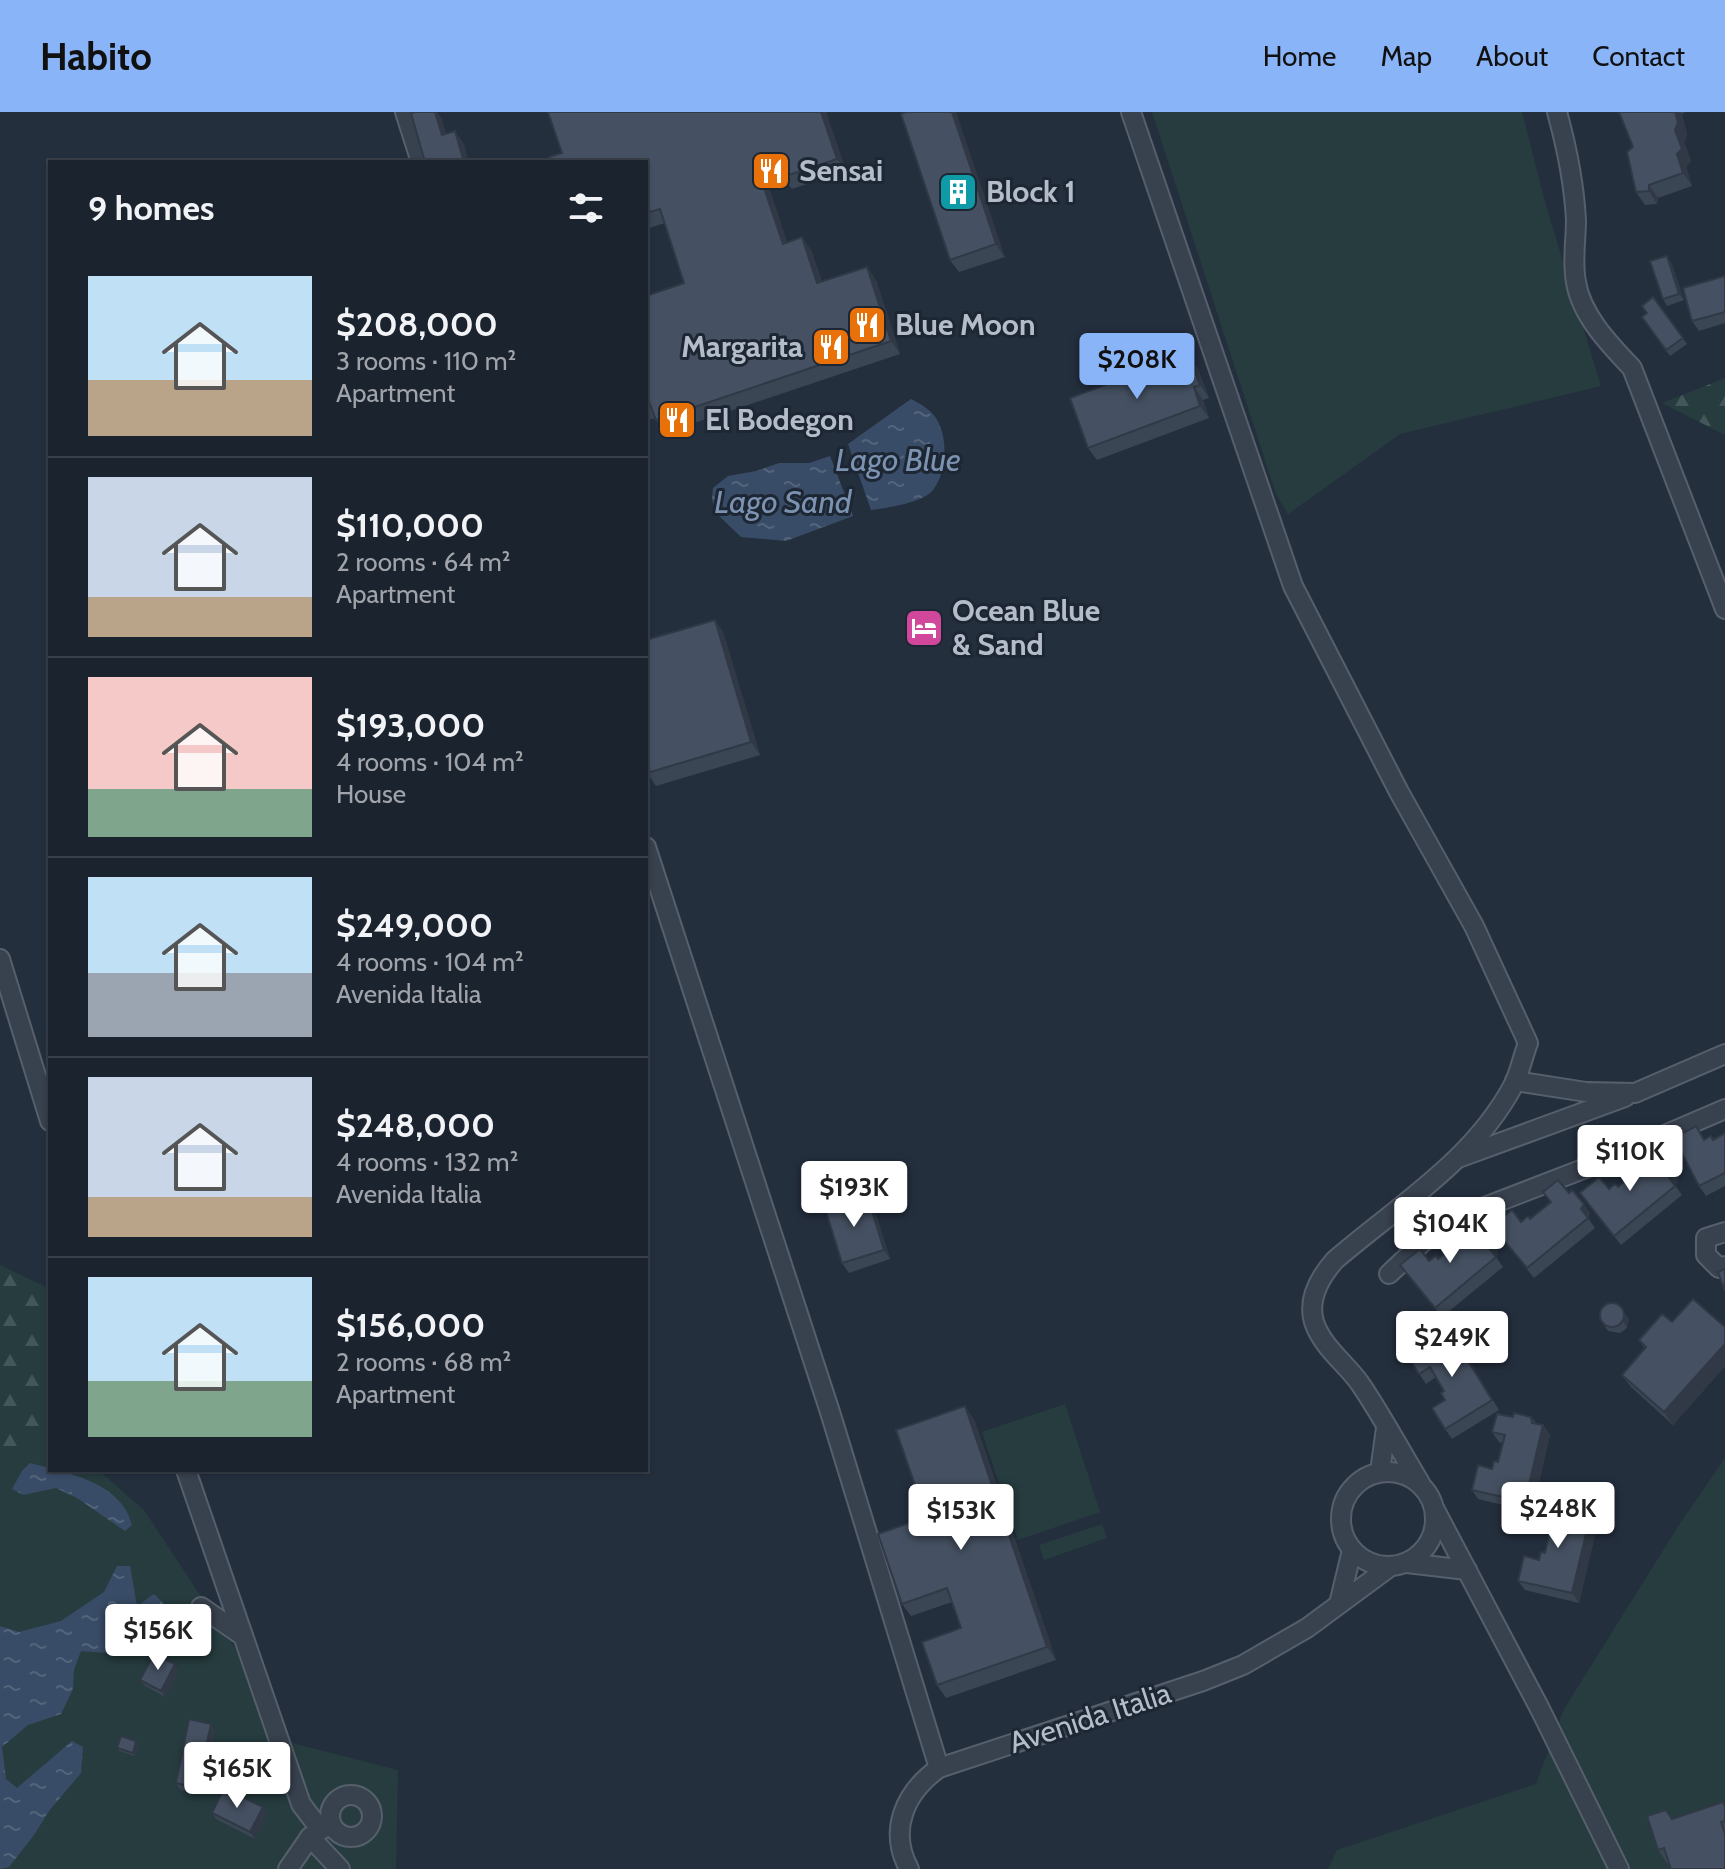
<!DOCTYPE html>
<html lang="en">
<head>
<meta charset="utf-8">
<style>
	body { margin:0; font-family:Cabin,sans-serif; background:#282f3a; color:#f1f3f6; height:100vh; display:flex; flex-direction:column; font-size:30px; white-space:nowrap }
	* { box-sizing:border-box; margin:0 }
	p { font-size:26px; color:#a0a4aa }
	.icon { flex:none; width:44px; height:44px; fill:none; stroke:currentColor; stroke-width:2; stroke-linecap:round; stroke-linejoin:round }
	.map { position:relative; flex:1; overflow:hidden }
	.panel { position:absolute; left:48px; top:48px; width:600px; height:1312px; display:flex; flex-direction:column; background:#1b232e; border-radius:0px; box-shadow:0 2px 6px #0004,0 0 0 2px #39404a }
	.panel>* { flex:none }
	.price { position:absolute; translate:-50% -68px; padding:0 18px; border-radius:8px; background:#fff; color:#222; font-size:26px; line-height:52px; filter:drop-shadow(0 2px 4px #0008) }
	.price::after { content:''; position:absolute; left:50%; top:48px; width:24px; height:18px; margin-left:-12px; background:inherit; clip-path:polygon(0 0,100% 0,50% 100%) }
	.price.current { background:#8ab4f8; color:#111 }
	ul { padding:0; list-style:none }
	li { display:flex; align-items:center; gap:24px; height:200px; padding:0 40px }
	li+li { border-top:2px solid #39404a }
	li span { display:grid; place-items:center; flex:none; width:224px; height:160px; border-radius:0px; color:#555 }
	li>.icon { margin-inline-start:auto }
	span .icon { width:96px; height:96px; fill:#fffc; stroke-width:1 }
	li b { font-size:34px }
	h2 { display:flex; justify-content:space-between; align-items:center; height:96px; padding:0 40px; font-size:34px }
	header { display:flex; align-items:center; gap:48px; box-sizing:border-box; height:112px; padding:0 40px; background:#8ab4f8; color:#111 }
	header strong { font-size:38px }
	nav { display:flex; gap:44px; margin-inline-start:auto; font-size:28px }
	.map>svg:first-child { display:block }
	.grass { fill:#263c3f }
	.forest { fill:url(#forest-firs) }
	.water { fill:url(#water-ripples) }
	.lines { fill:none; stroke-linecap:round; stroke-linejoin:round }
	.minor-casing { stroke:#565f6c; stroke-width:22 }
	.minor { stroke:#38414e; stroke-width:18 }
	.wall { fill:#3b4654 }
	.shaded-wall { fill:#303945 }
	.building { fill:#455162; stroke:#303945; stroke-width:2 }
	.labels { text-anchor:middle; stroke-width:6; stroke-linejoin:round; paint-order:stroke }
	.poi-label { font-size:30px; font-weight:bold; fill:#b4bcc9; stroke:#1d2633; text-anchor:start }
	.street-label { font-size:30px; fill:#b4bcc9; stroke:#1d2633 }
	.water-label { font-size:32px; font-style:italic; fill:#7c92b1; stroke:#1d2633 }
</style>
</head>
<body>
<header>
<strong>Habito</strong>
<nav><a>Home</a><a>Map</a><a>About</a><a>Contact</a></nav>
</header>
<div class="map">
<svg width="1725" height="1757" viewBox="0 0 1725 1757">
	<defs>
		<pattern id="forest-firs" width="22" height="20" patternUnits="userSpaceOnUse" patternTransform="scale(2)"><rect width="22" height="20" fill="#263c3f"/><path d="M5 1l3.5 6h-7zM16 11l3.5 6h-7z" fill="#435659"/></pattern>
		<pattern id="water-ripples" width="26" height="14" patternUnits="userSpaceOnUse" patternTransform="scale(2)"><rect width="26" height="14" fill="#394c67"/><path d="M2 4q2-2 4 0t4 0M15 11q2-2 4 0t4 0" fill="none" stroke="#53647b"/></pattern>
	</defs>
	<rect width="100%" height="100%" fill="#242f3e"/>
	<g class="grass">
		<polygon points="1152,0 1522,0 1545,90 1601,274 1400,322 1288,402 1276,382"/>
		<polygon points="1065,1292 1100,1400 1018,1428 982,1320"/>
		<polygon points="22,1338 50,1345 50,1358 98,1358 144,1398 235,1536 292,1631 398,1658 396,1757 0,1757 0,1368"/>
		<polygon points="1725,1346 1725,1757 1328,1757 1337,1738 1536,1672 1564,1597 1677,1416"/>
		<polygon points="1102,1412 1107,1426 1044,1448 1039,1433"/>
	</g>
	<g class="forest">
		<polygon points="1725,266 1725,323 1662,291"/>
		<polygon points="0,1153 50,1177 50,1345 22,1338 0,1368"/>
	</g>
	<g class="water">
		<path d="M911,287C922,293 934,299 939,312C948,330 946,364 932,379C921,391 887,396 871,398L848,332Z"/>
		<polygon points="830,344 853,404 786,429 741,425 716,401 712,387 713,376 728,364 756,359 779,351 809,351"/>
		<path d="M30,1351C66,1361 121,1369 132,1413L125,1419L77,1386L56,1376L23,1383L12,1377L22,1359Z"/>
		<polygon points="117,1454 130,1454 137,1494 154,1482 170,1498 179,1515 156,1523 129,1517 106,1541 81,1539 74,1558 73,1577 61,1602 28,1613 2,1635 6,1667 17,1676 72,1629 83,1635 81,1661 49,1699 34,1723 9,1755 0,1757 0,1514 19,1520 61,1509 104,1480"/>
	</g>
	<g class="lines">
		<defs>
			<g id="minor">
				<polyline points="405,0 421,50"/>
				<path d="M1131,0L1293,474L1399,680L1474,814L1528,931C1523,944 1520,959 1514,972C1474,1048 1399,1093 1335,1148C1320,1165 1307,1186 1314,1210C1322,1234 1344,1250 1359,1270C1381,1302 1400,1338 1420,1371"/>
				<path d="M1557,0C1567,36 1574,71 1576,108C1576,128 1572,150 1576,170C1581,203 1610,233 1632,256L1725,497"/>
				<polyline points="646,735 830,1300 939,1656"/>
				<polyline points="0,847 50,1009"/>
				<polyline points="1515,969 1586,980 1635,981 1725,942"/>
				<polyline points="1461,1045 1625,985"/>
				<polyline points="1725,1120 1706,1126 1706,1143 1719,1156 1725,1154"/>
				<polyline points="1389,1162 1443,1111 1604,1049 1725,997"/>
				<polyline points="186,1358 301,1692 320,1717"/>
				<circle cx="1388" cy="1407" r="47"/>
				<polyline points="1380,1360 1386,1316"/>
				<polyline points="1435,1398 1540,1597 1619,1757"/>
				<polyline points="1407,1451 1467,1458"/>
				<polyline points="1339,1492 1352,1438"/>
				<polyline points="201,1495 243,1524"/>
				<circle cx="351" cy="1704" r="21"/>
				<polyline points="310,1725 340,1757"/>
				<polyline points="288,1757 310,1725 329,1713"/>
				<path d="M909,1757C888,1718 905,1680 939,1656L1203,1569L1243,1553L1307,1516L1391,1454"/>
			</g>
		</defs>
		<use href="#minor" class="minor-casing"/>
		<use href="#minor" class="minor"/>
	</g>
	<g class="wall">
		<polygon points="548,0 826,0 846,59 792,77 785,68 768,73 787,130 811,138 822,170 876,168 900,242 664,321 655,306 646,309 646,184 684,171 665,111 646,117 646,50 562,41"/>
		<polygon points="906,0 1005,145 959,160 950,148"/>
		<polygon points="1619,0 1685,0 1682,2 1687,23 1684,30 1691,49 1686,55 1692,74 1658,86 1657,92 1645,93 1636,80 1633,35"/>
		<polygon points="1671,150 1684,188 1667,194 1663,187"/>
		<polygon points="1725,164 1725,211 1699,219 1692,209"/>
		<polygon points="1653,185 1687,232 1670,244 1642,205 1647,201"/>
		<polygon points="1197,255 1209,286 1203,288 1209,306 1097,348 1088,336"/>
		<polygon points="715,508 723,520 760,643 656,674 647,661"/>
		<polygon points="1725,1021 1725,1074 1706,1084 1699,1074 1705,1027 1713,1027"/>
		<polygon points="1630,1048 1656,1048 1678,1068 1675,1073 1682,1083 1621,1133 1580,1081 1618,1075 1638,1058"/>
		<polygon points="1543,1080 1569,1081 1590,1101 1588,1106 1595,1116 1534,1166 1492,1114 1530,1107 1551,1091"/>
		<polygon points="867,1083 873,1093 890,1147 849,1161 842,1151"/>
		<polygon points="1451,1120 1477,1120 1498,1140 1496,1145 1503,1155 1442,1205 1400,1153 1438,1147 1459,1130"/>
		<polygon points="1599,1206 1629,1207 1627,1216 1620,1221 1608,1219"/>
		<polygon points="1672,1210 1725,1215 1725,1254 1673,1313 1631,1275 1622,1263 1645,1237 1639,1228"/>
		<polygon points="1441,1227 1458,1231 1499,1298 1452,1327 1445,1317 1444,1279 1436,1265 1426,1272 1409,1246"/>
		<polygon points="1513,1305 1531,1305 1536,1311 1543,1313 1550,1323 1532,1400 1478,1387 1472,1378 1498,1350 1503,1331 1499,1330 1492,1320"/>
		<polygon points="974,1307 1056,1548 946,1586 937,1573 961,1516 952,1490 911,1504 902,1492 926,1405"/>
		<polygon points="1583,1403 1590,1405 1597,1414 1579,1491 1525,1478 1518,1469 1545,1441 1550,1422 1546,1421 1539,1411"/>
		<polygon points="179,1559 165,1585 145,1574 140,1568"/>
		<polygon points="215,1618 202,1682 180,1678 176,1671"/>
		<polygon points="136,1629 138,1632 135,1644 119,1639 117,1636"/>
		<polygon points="1723,1690 1725,1692 1725,1757 1667,1751 1658,1738 1672,1707"/>
		<polygon points="263,1695 268,1701 255,1727 216,1707 212,1701"/>
	</g>
	<g class="shaded-wall">
		<polygon points="435,0 437,0 442,7 450,36 442,23"/>
		<polygon points="821,0 826,0 846,59 837,47"/>
		<polygon points="952,0 956,0 1005,145 996,132"/>
		<polygon points="1675,0 1680,0 1682,2 1687,23 1684,30 1691,49 1686,55 1692,74 1683,61 1677,42"/>
		<polygon points="455,19 464,32 469,50 464,50"/>
		<polygon points="759,61 768,73 792,144 783,132"/>
		<polygon points="1649,73 1658,86 1657,92 1649,79"/>
		<polygon points="802,125 811,138 826,184 817,171"/>
		<polygon points="1667,144 1671,150 1684,188 1679,182"/>
		<polygon points="867,155 876,168 900,242 891,229"/>
		<polygon points="1188,242 1197,255 1209,286 1200,273"/>
		<polygon points="1194,275 1203,288 1209,306 1200,294"/>
		<polygon points="715,508 723,520 760,643 751,630"/>
		<polygon points="1671,1059 1678,1068 1675,1074 1668,1064"/>
		<polygon points="867,1083 873,1093 890,1147 884,1138"/>
		<polygon points="1584,1092 1590,1101 1587,1107 1581,1097"/>
		<polygon points="1491,1131 1498,1140 1496,1146 1489,1136"/>
		<polygon points="1625,1201 1629,1207 1627,1216 1623,1209"/>
		<polygon points="1725,1232 1725,1254 1673,1313 1664,1300"/>
		<polygon points="965,1294 974,1307 1056,1548 1047,1535"/>
		<polygon points="1543,1313 1550,1323 1532,1400 1525,1390"/>
		<polygon points="1590,1405 1597,1414 1579,1491 1572,1481"/>
		<polygon points="175,1552 179,1559 165,1585 161,1579"/>
		<polygon points="211,1612 215,1618 202,1682 197,1676"/>
		<polygon points="136,1629 138,1632 135,1644 133,1641"/>
		<polygon points="263,1695 268,1701 255,1727 250,1720"/>
	</g>
	<g class="building">
		<polygon points="415,0 435,0 442,23 455,19 464,50 425,50 411,1"/>
		<polygon points="548,0 821,0 837,47 783,65 780,54 759,61 783,132 802,125 817,171 867,155 891,229 656,308 650,292 646,293 646,184 684,171 660,97 646,101 646,50 550,50 549,45 562,41"/>
		<polygon points="906,0 952,0 996,132 950,148 901,2"/>
		<polygon points="1619,0 1675,0 1678,10 1675,18 1682,37 1677,42 1683,61 1649,73 1649,79 1636,80 1627,40 1633,35"/>
		<polygon points="1667,144 1679,182 1663,187 1650,149"/>
		<polygon points="1725,164 1725,200 1692,209 1683,176"/>
		<polygon points="1653,185 1683,226 1666,238 1642,205 1647,201 1642,194"/>
		<polygon points="1188,242 1200,273 1194,275 1200,294 1088,336 1070,286"/>
		<polygon points="715,508 751,630 647,661 646,657 646,528"/>
		<polygon points="1696,1014 1704,1028 1711,1024 1713,1028 1725,1021 1725,1061 1699,1074 1674,1026"/>
		<polygon points="1645,1035 1656,1048 1659,1045 1671,1059 1668,1064 1675,1074 1614,1124 1580,1081 1599,1065 1609,1077 1615,1072 1618,1075 1639,1057 1630,1048"/>
		<polygon points="1558,1068 1569,1081 1572,1078 1584,1092 1581,1097 1588,1106 1527,1156 1492,1114 1512,1098 1521,1110 1528,1104 1530,1107 1551,1090 1543,1080"/>
		<polygon points="867,1083 884,1138 842,1151 825,1096"/>
		<polygon points="1466,1107 1477,1120 1480,1117 1491,1131 1489,1136 1496,1145 1435,1196 1400,1153 1420,1137 1429,1149 1436,1144 1438,1147 1460,1130 1451,1120"/>
		<polygon points="1725,1157 1725,1179 1718,1160"/>
		<polygon points="1693,1187 1725,1215 1725,1232 1664,1300 1622,1263 1646,1235 1639,1228 1662,1202 1672,1210"/>
		<circle cx="1612" cy="1203" r="12"/>
		<polygon points="1451,1221 1492,1288 1445,1317 1432,1296 1445,1288 1441,1281 1444,1279 1430,1255 1419,1262 1409,1246 1424,1237 1421,1233 1436,1224 1441,1227"/>
		<polygon points="965,1294 1047,1535 937,1573 922,1530 961,1516 947,1476 902,1492 878,1422 926,1405 896,1318"/>
		<polygon points="1514,1301 1531,1305 1532,1311 1543,1313 1525,1390 1472,1378 1478,1353 1492,1357 1494,1349 1498,1350 1505,1323 1492,1320 1497,1302 1513,1305"/>
		<polygon points="1561,1392 1578,1396 1579,1402 1590,1405 1572,1481 1518,1469 1524,1444 1539,1448 1541,1440 1545,1441 1551,1414 1539,1411 1544,1393 1560,1396"/>
		<polygon points="154,1542 175,1552 161,1579 140,1568"/>
		<polygon points="189,1607 211,1612 197,1676 176,1671"/>
		<polygon points="121,1624 136,1629 133,1641 117,1636"/>
		<polygon points="224,1676 263,1695 250,1720 212,1701"/>
		<polygon points="1723,1690 1725,1695 1725,1709 1721,1710 1725,1722 1725,1757 1671,1757 1664,1736 1658,1738 1647,1704 1666,1698 1672,1707"/>
	</g>
	<defs>
		<symbol id="restaurant-square" viewBox="-11 -11 22 22"><rect x="-9" y="-9" width="18" height="18" rx="4" fill="#e8710a" stroke="#1d2633"/><path d="M-5-6h1v4h1v-4h1v4h1v-4h1v5L-1.5 .5V6h-2V.5L-5-1ZM5-6V6H3V1.5H1.5Q1.5-4 5-6Z" fill="#fff"/></symbol>
		<symbol id="building-square" viewBox="-11 -11 22 22"><rect x="-9" y="-9" width="18" height="18" rx="4" fill="#0f9aa8" stroke="#1d2633"/><path d="M-4-6H4V6H1V3H-1V6H-4ZM-2.5-4.3h1.7v1.8h-1.7ZM.8-4.3h1.7v1.8H.8ZM-2.5-1h1.7V.8h-1.7ZM.8-1h1.7V.8H.8Z" fill="#fff"/></symbol>
		<symbol id="hotel-square" viewBox="-11 -11 22 22"><rect x="-9" y="-9" width="18" height="18" rx="4" fill="#d1479c" stroke="#1d2633"/><path d="M-6-4.5h1.5V1H6V5H4.5V3h-9V5H-6ZM-4 0a1.8 1.8 0 1 1 3.6 0ZM.5 0V-2.5h3Q6-2.5 6 0Z" fill="#fff"/></symbol>
	</defs>
	<g fill-rule="evenodd">
		<use href="#restaurant-square" x="749" y="37" width="44" height="44"/>
		<use href="#building-square" x="936" y="58" width="44" height="44"/>
		<use href="#restaurant-square" x="845" y="191" width="44" height="44"/>
		<use href="#restaurant-square" x="809" y="213" width="44" height="44"/>
		<use href="#restaurant-square" x="655" y="286" width="44" height="44"/>
		<use href="#hotel-square" x="902" y="494" width="44" height="44"/>
	</g>
	<g class="labels">
		<g class="poi-label">
			<text x="799" y="69">Sensai</text>
			<text x="986" y="90">Block 1</text>
			<text x="895" y="223">Blue Moon</text>
			<text x="803" y="245" text-anchor="end">Margarita</text>
			<text x="705" y="318">El Bodegon</text>
			<text x="952" y="509">Ocean Blue<tspan x="952" dy="34">&amp; Sand</tspan></text>
		</g>
		<g class="street-label">
			<text transform="translate(1090 1606) rotate(-18)" y="10">Avenida Italia</text>
		</g>
		<g class="water-label">
			<text x="898" y="359">Lago Blue</text>
			<text x="783" y="401">Lago Sand</text>
		</g>
	</g>
</svg>
<b class="price current" style="left:1137px;top:289px">$208K</b>
<b class="price" style="left:1630px;top:1081px">$110K</b>
<b class="price" style="left:854px;top:1117px">$193K</b>
<b class="price" style="left:1450px;top:1153px">$104K</b>
<b class="price" style="left:1452px;top:1267px">$249K</b>
<b class="price" style="left:1558px;top:1438px">$248K</b>
<b class="price" style="left:961px;top:1440px">$153K</b>
<b class="price" style="left:158px;top:1560px">$156K</b>
<b class="price" style="left:237px;top:1698px">$165K</b>
<section class="panel">
<h2>9 homes<svg class="icon" aria-label="filters" viewBox="0 0 24 24"><path d="M4 7h16M4 17h16"/><circle cx="9" cy="7" r="2"/><circle cx="15" cy="17" r="2"/></svg></h2>
<ul>
<li><span style="background:linear-gradient(#bfe0f5 65%,#b9a48a 0)"><svg class="icon" aria-label="home" viewBox="0 0 24 24"><path d="M3 11l9-7 9 7M6 9v11h12V9"/></svg></span><div><b>$208,000</b><p>3 rooms · 110 m²</p><p>Apartment</p></div></li>
<li><span style="background:linear-gradient(#c9d6e8 75%,#b9a48a 0)"><svg class="icon" aria-label="home" viewBox="0 0 24 24"><path d="M3 11l9-7 9 7M6 9v11h12V9"/></svg></span><div><b>$110,000</b><p>2 rooms · 64 m²</p><p>Apartment</p></div></li>
<li><span style="background:linear-gradient(#f6c9c9 70%,#7fa58c 0)"><svg class="icon" aria-label="home" viewBox="0 0 24 24"><path d="M3 11l9-7 9 7M6 9v11h12V9"/></svg></span><div><b>$193,000</b><p>4 rooms · 104 m²</p><p>House</p></div></li>
<li><span style="background:linear-gradient(#bfe0f5 60%,#9aa5b1 0)"><svg class="icon" aria-label="home" viewBox="0 0 24 24"><path d="M3 11l9-7 9 7M6 9v11h12V9"/></svg></span><div><b>$249,000</b><p>4 rooms · 104 m²</p><p>Avenida Italia</p></div></li>
<li><span style="background:linear-gradient(#c9d6e8 75%,#b9a48a 0)"><svg class="icon" aria-label="home" viewBox="0 0 24 24"><path d="M3 11l9-7 9 7M6 9v11h12V9"/></svg></span><div><b>$248,000</b><p>4 rooms · 132 m²</p><p>Avenida Italia</p></div></li>
<li><span style="background:linear-gradient(#bfe0f5 65%,#7fa58c 0)"><svg class="icon" aria-label="home" viewBox="0 0 24 24"><path d="M3 11l9-7 9 7M6 9v11h12V9"/></svg></span><div><b>$156,000</b><p>2 rooms · 68 m²</p><p>Apartment</p></div></li>
</ul>
</section>
</div>
</body>
</html>
